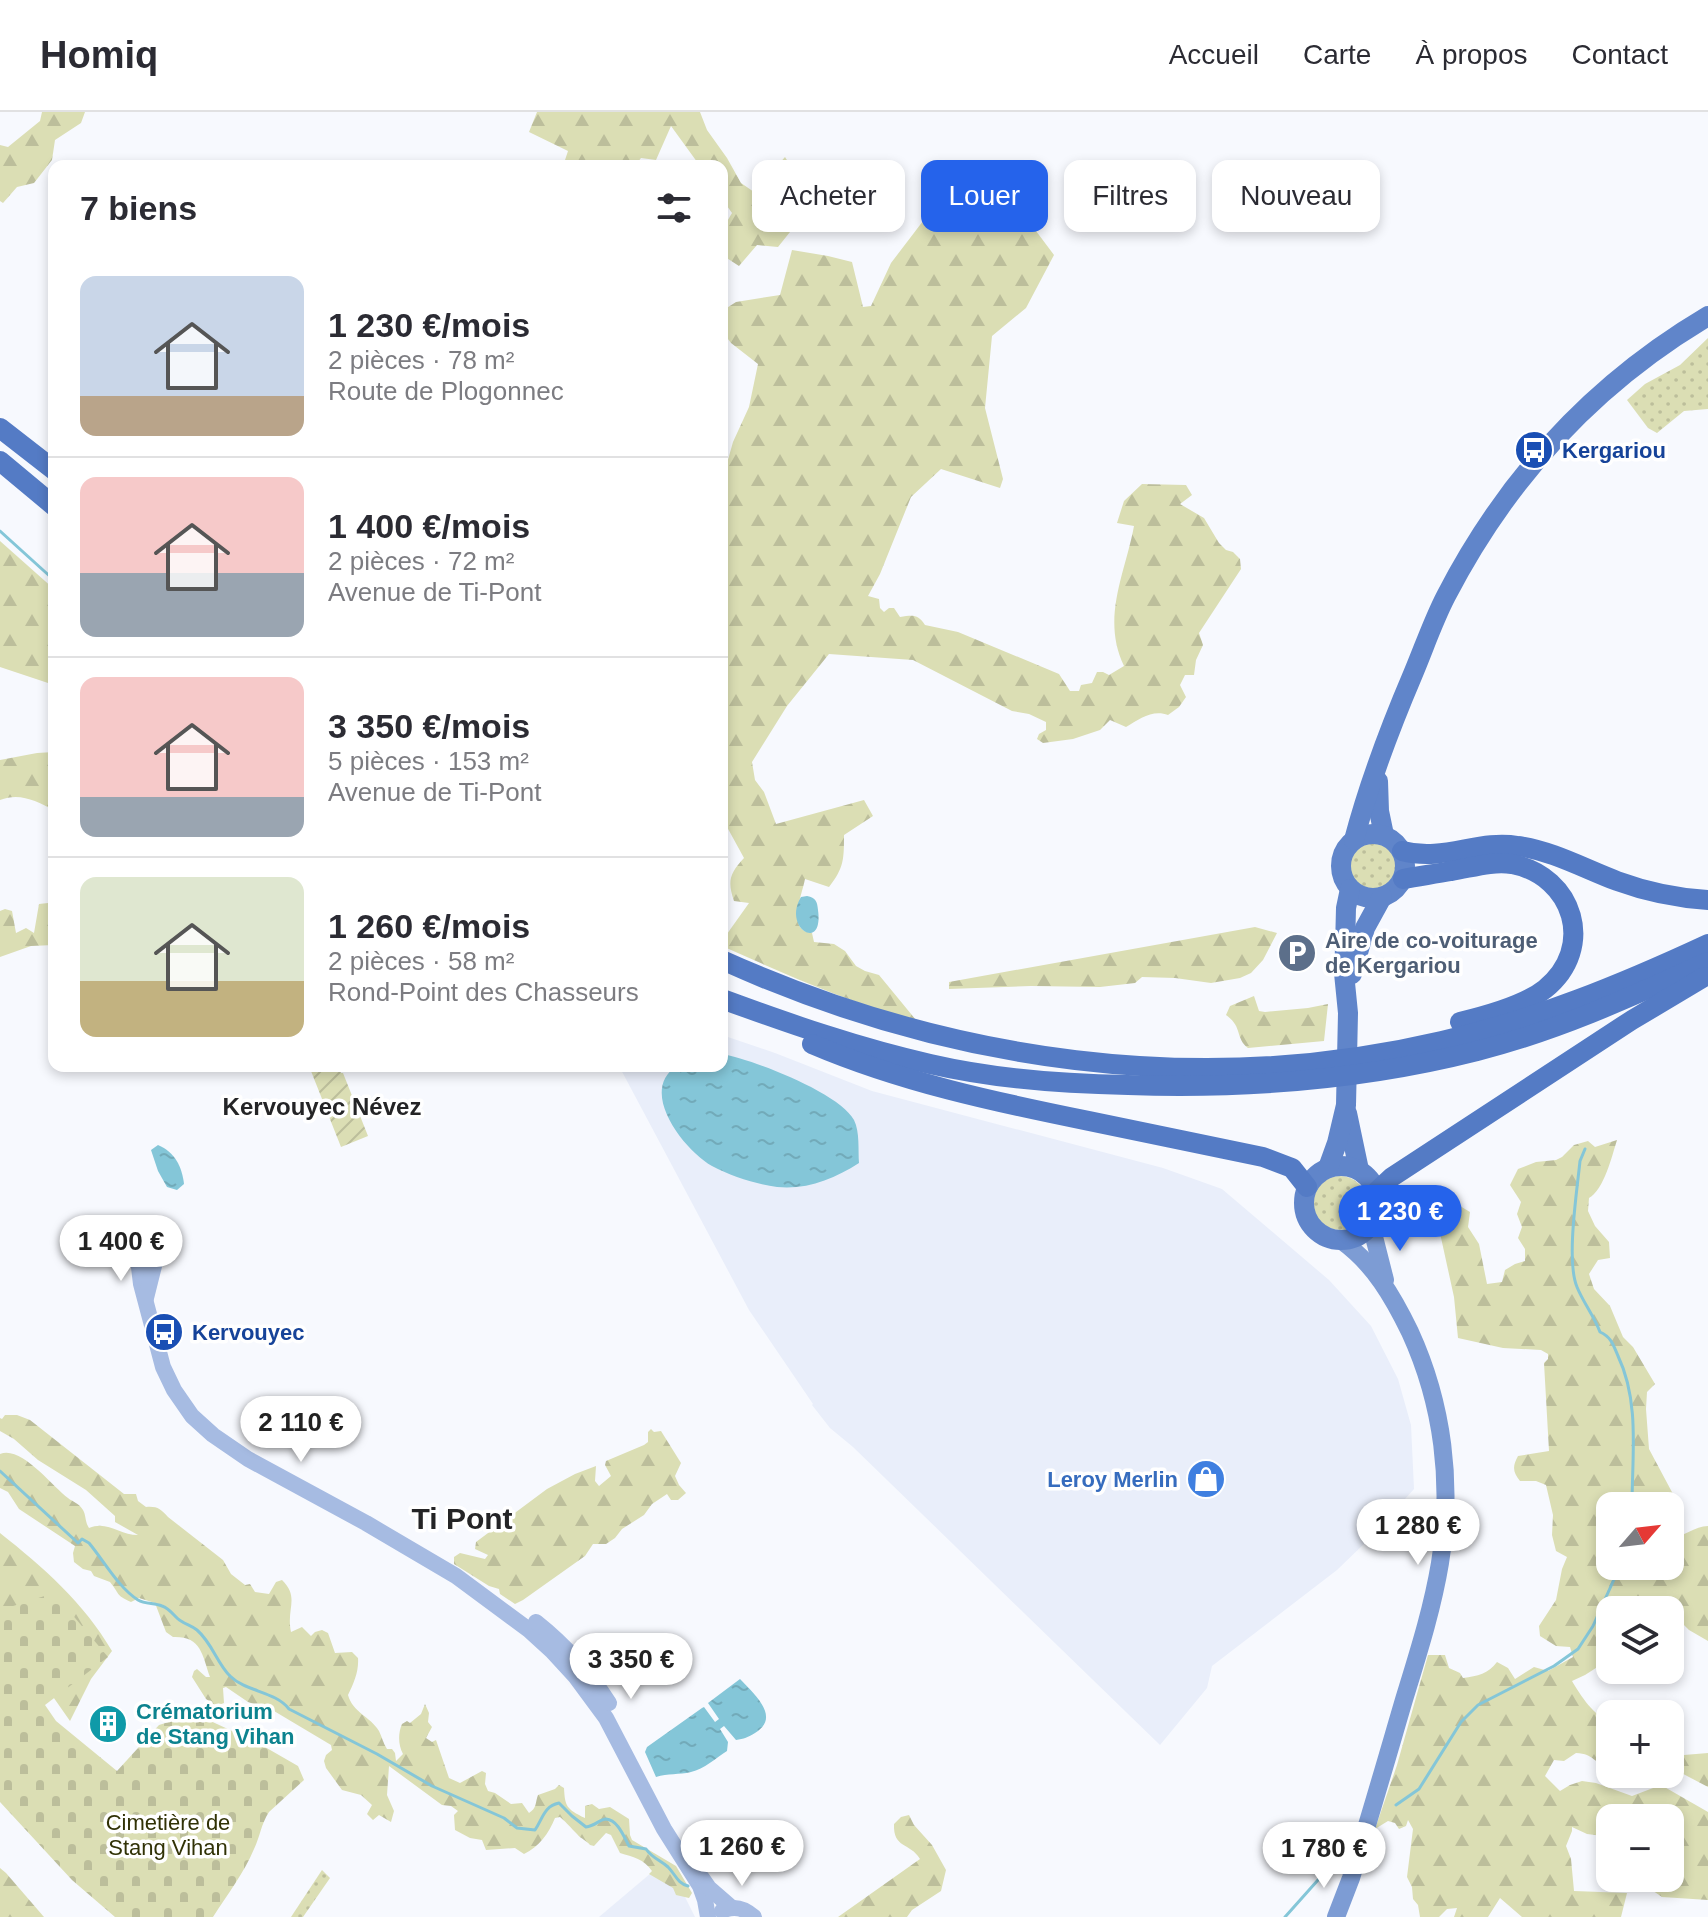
<!DOCTYPE html>
<html lang="fr">
<head>
<meta charset="utf-8">
<style>
	body { margin:0; font-family:Helvetica,sans-serif; background:#f7f7f7; color:#2b2b33; height:100vh; display:flex; flex-direction:column; font-size:30px; white-space:nowrap }
	* { box-sizing:border-box; margin:0 }
	p { font-size:26px; color:#7c7c81 }
	.icon { flex:none; width:44px; height:44px; fill:none; stroke:currentColor; stroke-width:2; stroke-linecap:round; stroke-linejoin:round }
	.map { position:relative; flex:1; overflow:hidden }
	.side { position:absolute; left:48px; top:48px; width:680px; height:912px; display:flex; flex-direction:column; background:#fff; border-radius:16px; box-shadow:0 4px 12px #0003 }
	.side>* { flex:none }
	.banner { position:absolute; left:752px; top:48px; width:760px; height:72px; display:flex; gap:16px }
	.needle { width:52px; rotate:62deg }
	.buttons { position:absolute; left:1596px; top:1380px; display:grid; gap:16px }
	.buttons a { display:grid; place-items:center; width:88px; height:88px; border-radius:16px; background:#fff; box-shadow:0 4px 12px #0003; font-size:40px }
	.price { position:absolute; translate:-50% -68px; padding:0 18px; border-radius:28px; background:#fff; color:#222; font-size:26px; line-height:52px; filter:drop-shadow(0 2px 4px #0008) }
	.price::after { content:''; position:absolute; left:50%; top:48px; width:24px; height:18px; margin-left:-12px; background:inherit; clip-path:polygon(0 0,100% 0,50% 100%) }
	.price.current { background:#2563eb; color:#fff }
	ul { padding:0; list-style:none }
	li { display:flex; align-items:center; gap:24px; height:200px; padding:0 32px }
	li+li { border-top:2px solid #e1e1e2 }
	li span { display:grid; place-items:center; flex:none; width:224px; height:160px; border-radius:16px; color:#555 }
	li>.icon { margin-inline-start:auto }
	span .icon { width:96px; height:96px; fill:#fffc; stroke-width:1 }
	li b { font-size:34px }
	h2 { display:flex; justify-content:space-between; align-items:center; height:96px; padding:0 32px; font-size:34px }
	.chip { padding:0 28px; border-radius:16px; background:#fff; box-shadow:0 4px 12px #0003; font-size:28px; line-height:72px }
	.chip.current { background:#2563eb; color:#fff }
	header { display:flex; align-items:center; gap:48px; box-sizing:border-box; height:112px; padding:0 40px; background:#fff; border-bottom:2px solid #e1e1e2 }
	header strong { font-size:38px }
	nav { display:flex; gap:44px; margin-inline-start:auto; font-size:28px }
	.map>svg:first-child { display:block }
	.built { fill:#e9eefa }
	.grass { fill:url(#grass-dots) }
	.forest { fill:url(#forest-firs) }
	.cemetery { fill:url(#cemetery-stones) }
	.garden { fill:url(#garden-furrows) }
	.water { fill:url(#water-ripples) }
	.lines { fill:none; stroke-linecap:round; stroke-linejoin:round }
	.stream { stroke:#84c6d8; stroke-width:3 }
	.tertiary { stroke:#a6bbe2; stroke-width:16 }
	.secondary { stroke:#7d9cd4; stroke-width:18 }
	.primary { stroke:#6085ca; stroke-width:20 }
	.trunk { stroke:#547bc5; stroke-width:20 }
	.labels { text-anchor:middle; stroke-width:7; stroke-linejoin:round; paint-order:stroke }
	.transit-label { font-size:22px; font-weight:bold; fill:#164399; stroke:#fff; text-anchor:start }
	.service-label { font-size:22px; font-weight:bold; fill:#4e5e75; stroke:#fff; text-anchor:start }
	.shop-label { font-size:22px; font-weight:bold; fill:#366cbe; stroke:#fff; text-anchor:end }
	.culture-label { font-size:22px; font-weight:bold; fill:#0d838f; stroke:#fff; text-anchor:start }
	.park-label { font-size:22px; fill:#313206; stroke:#fff }
	.neighbourhood-label { font-size:24px; font-weight:bold; fill:#242426; stroke:#fff }
	.district-label { font-size:30px; font-weight:bold; fill:#242426; stroke:#fff }
</style>
</head>
<body>
<header>
<strong>Homiq</strong>
<nav><a>Accueil</a><a>Carte</a><a>À propos</a><a>Contact</a></nav>
</header>
<div class="map">
<svg width="1708" height="1805" viewBox="0 0 1708 1805">
	<defs>
		<pattern id="grass-dots" width="8" height="8" patternUnits="userSpaceOnUse" patternTransform="scale(2)"><rect width="8" height="8" fill="#dbdeb4"/><path d="M2 2h.1M6 6h.1" fill="none" stroke="#bcbe9b" stroke-width="1.8" stroke-linecap="round"/></pattern>
		<pattern id="forest-firs" width="22" height="20" patternUnits="userSpaceOnUse" patternTransform="scale(2)"><rect width="22" height="20" fill="#dbdeb4"/><path d="M5 1l3.5 6h-7zM16 11l3.5 6h-7z" fill="#bcbe9b"/></pattern>
		<pattern id="cemetery-stones" width="16" height="16" patternUnits="userSpaceOnUse" patternTransform="scale(2)"><rect width="16" height="16" fill="#dbdeb4"/><path d="M2 7V4a2 2 0 0 1 4 0v3zM10 15v-3a2 2 0 0 1 4 0v3z" fill="#bcbe9b"/></pattern>
		<pattern id="garden-furrows" width="10" height="10" patternUnits="userSpaceOnUse" patternTransform="scale(2)"><rect width="10" height="10" fill="#dbdeb4"/><path d="M-1 1l2-2M0 10L10 0M9 11l2-2" fill="none" stroke="#bcbe9b"/></pattern>
		<pattern id="water-ripples" width="26" height="14" patternUnits="userSpaceOnUse" patternTransform="scale(2)"><rect width="26" height="14" fill="#84c6d8"/><path d="M2 4q2-2 4 0t4 0M15 11q2-2 4 0t4 0" fill="none" stroke="#72aab9"/></pattern>
	</defs>
	<rect width="100%" height="100%" fill="#f7f9fe"/>
	<g class="built">
		<polygon points="722,923 775,941 872,979 1163,1056 1222,1077 1329,1168 1371,1214 1398,1267 1411,1313 1414,1377 1367,1429 1337,1458 1212,1554 1207,1576 1160,1633 853,1335 830,1316 812,1293 813,1292 749,1198 619,954 722,954"/>
		<polygon points="657,1756 682,1779 695,1805 599,1805"/>
	</g>
	<g class="grass">
		<polygon points="1708,226 1708,297 1684,299 1657,321 1648,316 1627,288 1645,272 1680,253"/>
		<circle cx="1373" cy="754" r="23"/>
		<circle cx="1340" cy="1091" r="27"/>
		<polygon points="322,1758 330,1766 303,1805 291,1805"/>
	</g>
	<g class="forest">
		<polygon points="42,0 85,0 81,11 55,28 52,48 34,71 17,75 3,91 0,89 0,33 8,35 40,9"/>
		<polygon points="537,0 700,0 707,18 727,46 741,71 754,80 785,45 806,78 794,115 778,135 757,133 739,154 722,143 722,118 732,101 722,87 722,54 700,54 671,14 656,48 641,46 635,54 563,54 568,39 529,20"/>
		<path d="M988,55L1054,143L1026,196L992,224L985,296L1003,367L1000,376L941,357L911,385L880,462L868,484L879,487L880,496L884,500L889,496H894L900,505C913,503 918,502 925,513L958,520L1059,562L1070,579H1079L1081,573L1092,571L1097,560H1103L1109,563L1124,554C1101,506 1125,462 1134,414L1117,411L1124,389L1142,372L1186,373L1192,383L1180,392L1204,406L1219,431L1226,438L1233,440L1240,447L1241,457L1199,521L1203,533L1196,548L1194,563H1185L1180,573L1186,585L1179,595L1168,603C1153,597 1139,607 1126,615L1110,608L1100,618L1073,627L1043,631L1037,627L1039,622L1046,618V610L1029,602L1012,599L913,548L829,542L787,594L752,650L755,668L764,680L776,712L864,688L873,704L844,723C844,747 844,756 829,775L805,767C802,783 786,819 812,821L814,830L834,832L845,839L856,854L865,859L879,863L916,908C849,891 785,862 722,834V829L749,791L734,789C727,769 730,761 744,746L727,715L722,712V369L733,330L749,295L758,252L731,231L722,219V199L736,190L780,183L792,138L828,144L852,150L863,195L871,194L891,151L936,92L964,68Z"/>
		<polygon points="0,429 54,477 54,573 0,555"/>
		<path d="M54,640V698C36,689 20,680 0,688V648L37,641Z"/>
		<polygon points="48,791 54,793 54,833 31,834 0,845 0,799 5,797 12,799 16,821 26,816 34,821 39,792"/>
		<polygon points="1255,815 1277,821 1263,848 1251,861 1240,866 1211,871 1175,866 1142,865 1135,871 1100,875 1031,874 949,877 949,870"/>
		<path d="M1254,884L1259,899L1265,900L1308,896L1328,892L1324,929L1248,936C1235,926 1243,915 1226,903L1230,894Z"/>
		<path d="M1617,1028C1612,1044 1604,1078 1589,1086L1588,1099L1595,1114L1609,1130L1610,1146L1598,1148L1589,1162L1594,1177L1610,1194L1623,1225L1633,1235L1655,1272L1647,1280L1646,1297L1649,1337L1673,1382L1667,1394H1610V1454H1670V1425C1684,1426 1694,1414 1708,1414V1529L1689,1518L1680,1509L1670,1510V1498H1610V1547L1585,1563L1572,1569C1580,1583 1595,1605 1610,1610V1657C1593,1651 1595,1642 1576,1641L1564,1649L1554,1648L1545,1664L1560,1679L1570,1673L1582,1669L1596,1671L1632,1684L1661,1673L1708,1700V1788L1662,1785L1640,1770L1630,1766H1670V1706H1610V1728L1603,1724L1587,1722L1572,1715V1719L1566,1734L1571,1747L1574,1779L1627,1781L1621,1805H1522L1500,1786L1488,1805H1454L1457,1796L1447,1797L1439,1805H1420L1418,1793L1413,1787L1412,1775L1407,1765L1413,1717L1408,1708L1406,1714L1399,1717L1395,1711L1388,1709L1375,1717L1397,1653L1428,1543H1445L1449,1556L1460,1561L1463,1566C1478,1564 1488,1562 1497,1550L1508,1556L1515,1567L1534,1555L1548,1559L1573,1545L1570,1535L1556,1534L1540,1524L1539,1514L1556,1488L1562,1457L1567,1445L1556,1439L1552,1423L1553,1403L1546,1373L1536,1369H1520C1513,1360 1512,1355 1518,1344L1549,1339L1544,1251L1548,1247V1242L1541,1238L1503,1236L1458,1226L1454,1185L1438,1112L1441,1096L1455,1091L1470,1100L1468,1115L1479,1132L1487,1172L1502,1170L1505,1158L1515,1152L1525,1149V1137L1518,1126L1522,1115L1517,1102L1521,1090L1510,1073L1518,1057L1536,1050L1556,1048L1562,1045L1574,1033L1588,1029L1595,1035Z"/>
		<path d="M5,1303H17L30,1308L124,1382H136L138,1389L146,1395C157,1394 161,1397 168,1405L223,1448L231,1462L245,1473L250,1472L255,1480L269,1482L276,1470L282,1468C300,1486 286,1496 291,1520L302,1515L311,1524L315,1520L322,1518L328,1521L335,1541L352,1540L358,1546C359,1559 354,1571 348,1583C353,1601 370,1604 379,1619C382,1625 383,1631 387,1637H392L395,1641L396,1649L403,1642C398,1633 398,1621 402,1612L407,1609L410,1611L421,1602L425,1592L429,1601L428,1610L432,1615L426,1626L432,1630L436,1628L449,1666L460,1671L482,1659L486,1661L485,1672L488,1679L495,1681L511,1692L522,1691L529,1701C537,1696 535,1691 538,1683L555,1677L559,1673L564,1676C565,1694 566,1697 585,1706V1694L592,1692L599,1697L610,1695L629,1707L630,1723L632,1728L676,1754L692,1781L689,1786L676,1783L673,1776L649,1762L652,1759C644,1747 633,1745 620,1741L611,1723L606,1721L594,1734L590,1733C586,1728 581,1727 577,1722C571,1716 567,1711 560,1705L555,1706C549,1721 539,1735 524,1742L515,1736L486,1738L482,1728L470,1726L455,1718L454,1703L458,1699L451,1694L442,1693L389,1654L387,1683L394,1699L391,1710L379,1703L373,1708L367,1702L372,1693L361,1683L342,1678L326,1656L324,1649L326,1643L332,1638L331,1633L274,1599L248,1590L226,1575L223,1576L224,1591L216,1594L206,1587L192,1565L194,1559L197,1557L206,1565H210C202,1542 201,1524 173,1525L166,1520L155,1491L139,1486L131,1490C115,1483 120,1482 110,1470L94,1464L91,1459L83,1457L74,1450L73,1441L75,1434L19,1397L8,1380L0,1376V1342C21,1333 52,1374 68,1386C73,1390 79,1391 83,1398C86,1403 85,1410 89,1416C107,1408 120,1423 138,1423L115,1410V1404L86,1378L38,1348L14,1327L0,1319V1306L2,1307Z"/>
		<polygon points="651,1317 654,1320 661,1319 681,1351 675,1364 679,1373 686,1381 678,1388 671,1388 667,1382 652,1392 644,1403 622,1417 615,1426 606,1432 593,1432 585,1444 523,1488 515,1492 500,1482 499,1477 489,1474 454,1452 454,1445 460,1441 485,1447 488,1443 475,1437 476,1430 547,1377 575,1362 596,1354 595,1369 599,1374 611,1364 605,1353 606,1349 644,1333 648,1330 648,1320"/>
		<path d="M0,1421C43,1455 84,1491 112,1539L91,1567L70,1609L0,1509Z"/>
		<polygon points="1670,1637 1684,1643 1708,1641 1708,1675 1670,1655"/>
		<path d="M909,1703L914,1713L932,1733L946,1758L941,1779L912,1798L907,1805H838L920,1747C910,1730 893,1737 894,1712L901,1705Z"/>
		<polygon points="0,1756 6,1761 44,1805 0,1805"/>
	</g>
	<path class="cemetery" d="M54,1481L108,1545L45,1593L56,1609L117,1659L159,1613L175,1608L192,1598L204,1606L258,1631L298,1654L304,1668L269,1700C261,1712 260,1725 254,1737C244,1761 227,1783 213,1805H115L72,1768L0,1690V1496L10,1495Z"/>
	<polygon class="garden" points="309,954 338,954 341,961 343,961 368,1024 341,1035"/>
	<g class="water">
		<path d="M807,784C816,786 817,789 818,798C824,841 782,816 801,785Z"/>
		<path d="M722,942C752,947 840,981 854,1008C860,1020 858,1038 859,1051C834,1067 807,1078 777,1075C755,1072 731,1064 712,1054C685,1039 637,979 677,954H722Z"/>
		<path d="M158,1033C175,1040 182,1055 184,1072L177,1078L167,1075L158,1059L151,1038Z"/>
		<path d="M740,1567C755,1583 781,1605 755,1621C748,1625 744,1627 736,1628L724,1614L720,1617L728,1630L727,1639C716,1646 704,1657 691,1660C679,1663 668,1661 656,1665L645,1640L647,1635L702,1596L704,1595L715,1610L719,1607L708,1591Z"/>
	</g>
	<g class="lines">
		<g class="stream">
			<polyline points="0,419 54,468"/>
			<path d="M1585,1037L1580,1049C1577,1079 1566,1149 1577,1175C1583,1190 1594,1204 1600,1220C1611,1225 1613,1232 1618,1244C1640,1290 1632,1344 1632,1394"/>
			<path d="M0,1359L78,1431L82,1427L89,1431C104,1449 118,1475 138,1488C145,1492 154,1491 162,1494C171,1497 174,1505 181,1509C187,1513 192,1514 197,1518C212,1531 217,1551 230,1564C246,1580 275,1579 289,1597L377,1642L432,1674L504,1706L517,1716L535,1718C543,1706 544,1694 559,1691L572,1704L586,1715C595,1714 600,1707 606,1707C618,1708 624,1725 629,1734L646,1737C652,1746 660,1748 668,1755C676,1763 677,1771 688,1774"/>
			<polyline points="1396,1693 1419,1677 1461,1610 1478,1593 1554,1554 1578,1537 1593,1514 1620,1454"/>
			<polyline points="1285,1805 1326,1759 1329,1751 1337,1747"/>
		</g>
		<g class="tertiary">
			<polyline points="138,1147 141,1172 163,1255 174,1278 192,1304 213,1323 248,1347 366,1411 456,1464 529,1518 552,1539 575,1564 606,1606 664,1717 700,1774 705,1788 708,1805"/>
			<polyline points="146,1186 156,1146"/>
			<path d="M536,1510C565,1533 589,1560 609,1591"/>
			<polyline points="702,1766 709,1776 732,1796"/>
			<path d="M722,1799C734,1793 744,1796 754,1805"/>
		</g>
		<g class="secondary">
			<polyline points="1371,1113 1385,1168"/>
			<path d="M1336,1805L1351,1766C1369,1708 1386,1649 1403,1591C1417,1545 1432,1499 1440,1451C1453,1372 1443,1292 1410,1220C1393,1185 1374,1152 1342,1129"/>
		</g>
		<g class="primary">
			<polyline points="1378,669 1379,699 1384,723"/>
			<circle cx="1373" cy="754" r="32"/>
			<path d="M1354,728C1369,671 1390,616 1413,562C1424,536 1433,509 1446,484C1507,366 1593,272 1708,204"/>
			<polyline points="1352,862 1365,816 1382,785"/>
			<polyline points="1347,1001 1359,1058"/>
			<circle cx="1341" cy="1091" r="37"/>
			<polyline points="1328,1056 1337,1031 1346,993 1348,901 1344,861 1345,836 1346,796 1350,777"/>
		</g>
		<g class="trunk">
			<polyline points="0,316 54,358"/>
			<polyline points="0,349 54,394"/>
			<path d="M1402,739C1445,750 1478,727 1518,734C1553,739 1585,757 1617,769C1647,780 1676,786 1708,788"/>
			<path d="M1403,767C1419,764 1435,762 1451,759C1471,756 1491,749 1512,752C1574,764 1596,836 1545,877C1525,893 1485,904 1460,910"/>
			<path d="M722,848C948,950 1199,986 1442,929C1534,908 1622,872 1708,832"/>
			<path d="M722,887C790,912 859,936 930,952C995,967 1062,972 1128,973C1245,977 1363,968 1477,939C1557,919 1633,884 1708,850"/>
			<path d="M812,932C901,970 995,990 1089,1009C1147,1021 1205,1033 1263,1045L1292,1056L1307,1075"/>
			<polyline points="1377,1079 1392,1065 1632,908 1704,865"/>
		</g>
	</g>
	<defs>
		<symbol id="bus-disc" viewBox="-11 -11 22 22"><circle r="9.5" fill="#1a4fb4" stroke="#fff"/><path d="M-5-6H5V4H4V6H2V4H-2V6H-4V4H-5ZM-3.5-4V0h7V-4ZM-3.5 1.2v1.5H-2V1.2ZM2 1.2v1.5H3.5V1.2Z" fill="#fff"/></symbol>
		<symbol id="parking-disc" viewBox="-11 -11 22 22"><circle r="9.5" fill="#5c6f8a" stroke="#fff"/><path d="M-3.5-5.5H1a3.5 3.5 0 0 1 0 7H-1V5.5H-3.5ZM-1-3.4V-.6H.8a1.4 1.4 0 0 0 0-2.8Z" fill="#fff"/></symbol>
		<symbol id="shop-disc" viewBox="-11 -11 22 22"><circle r="9.5" fill="#3f7fe0" stroke="#fff"/><path d="M-5-2.5h2.3a2.7 3.5 0 0 1 5.4 0H5L5.5 6h-11ZM-1.5-2.5h3a1.5 2.3 0 0 0-3 0Z" fill="#fff"/></symbol>
		<symbol id="building-disc" viewBox="-11 -11 22 22"><circle r="9.5" fill="#0f9aa8" stroke="#fff"/><path d="M-4-6H4V6H1V3H-1V6H-4ZM-2.5-4.3h1.7v1.8h-1.7ZM.8-4.3h1.7v1.8H.8ZM-2.5-1h1.7V.8h-1.7ZM.8-1h1.7V.8H.8Z" fill="#fff"/></symbol>
	</defs>
	<g fill-rule="evenodd">
		<use href="#bus-disc" x="1512" y="316" width="44" height="44"/>
		<use href="#parking-disc" x="1275" y="819" width="44" height="44"/>
		<use href="#bus-disc" x="142" y="1198" width="44" height="44"/>
		<use href="#shop-disc" x="1184" y="1345" width="44" height="44"/>
		<use href="#building-disc" x="86" y="1590" width="44" height="44"/>
	</g>
	<g class="labels">
		<g class="transit-label">
			<text x="1562" y="346">Kergariou</text>
			<text x="192" y="1228">Kervouyec</text>
		</g>
		<g class="service-label">
			<text x="1325" y="836">Aire de co-voiturage<tspan x="1325" dy="25">de Kergariou</tspan></text>
		</g>
		<g class="shop-label">
			<text x="1178" y="1375">Leroy Merlin</text>
		</g>
		<g class="culture-label">
			<text x="136" y="1607">Crématorium<tspan x="136" dy="25">de Stang Vihan</tspan></text>
		</g>
		<g class="park-label">
			<text x="168" y="1718">Cimetière de<tspan x="168" dy="25">Stang Vihan</tspan></text>
		</g>
		<g class="neighbourhood-label">
			<text x="322" y="1003">Kervouyec Névez</text>
		</g>
		<g class="district-label">
			<text x="462" y="1417">Ti Pont</text>
		</g>
	</g>
</svg>
<div class="buttons">
<a><svg class="needle" viewBox="-14 -14 28 28"><path d="M0-13l5 13h-10z" fill="#e53935"/><path d="M0 13l5-13h-10z" fill="#7c7c81"/></svg></a>
<a><svg class="icon" aria-label="layers" viewBox="0 0 24 24"><path d="M12 4l9 5-9 5-9-5zM3 14l9 5 9-5"/></svg></a>
<a>+</a>
<a>−</a>
</div>
<b class="price current" style="left:1400px;top:1141px">1 230 €</b>
<b class="price" style="left:121px;top:1171px">1 400 €</b>
<b class="price" style="left:301px;top:1352px">2 110 €</b>
<b class="price" style="left:1418px;top:1455px">1 280 €</b>
<b class="price" style="left:631px;top:1589px">3 350 €</b>
<b class="price" style="left:742px;top:1776px">1 260 €</b>
<b class="price" style="left:1324px;top:1778px">1 780 €</b>
<div class="banner">
<a class="chip">Acheter</a>
<a class="chip current">Louer</a>
<a class="chip">Filtres</a>
<a class="chip">Nouveau</a>
</div>
<section class="side">
<h2>7 biens<svg class="icon" aria-label="filters" viewBox="0 0 24 24"><path d="M4 7h16M4 17h16"/><circle cx="9" cy="7" r="2"/><circle cx="15" cy="17" r="2"/></svg></h2>
<ul>
<li><span style="background:linear-gradient(#c9d6e8 75%,#b9a48a 0)"><svg class="icon" aria-label="home" viewBox="0 0 24 24"><path d="M3 11l9-7 9 7M6 9v11h12V9"/></svg></span><div><b>1 230 €/mois</b><p>2 pièces · 78 m²</p><p>Route de Plogonnec</p></div></li>
<li><span style="background:linear-gradient(#f6c9c9 60%,#9aa5b1 0)"><svg class="icon" aria-label="home" viewBox="0 0 24 24"><path d="M3 11l9-7 9 7M6 9v11h12V9"/></svg></span><div><b>1 400 €/mois</b><p>2 pièces · 72 m²</p><p>Avenue de Ti-Pont</p></div></li>
<li><span style="background:linear-gradient(#f6c9c9 75%,#9aa5b1 0)"><svg class="icon" aria-label="home" viewBox="0 0 24 24"><path d="M3 11l9-7 9 7M6 9v11h12V9"/></svg></span><div><b>3 350 €/mois</b><p>5 pièces · 153 m²</p><p>Avenue de Ti-Pont</p></div></li>
<li><span style="background:linear-gradient(#dfe7d0 65%,#c2b280 0)"><svg class="icon" aria-label="home" viewBox="0 0 24 24"><path d="M3 11l9-7 9 7M6 9v11h12V9"/></svg></span><div><b>1 260 €/mois</b><p>2 pièces · 58 m²</p><p>Rond-Point des Chasseurs</p></div></li>
</ul>
</section>
</div>
</body>
</html>
